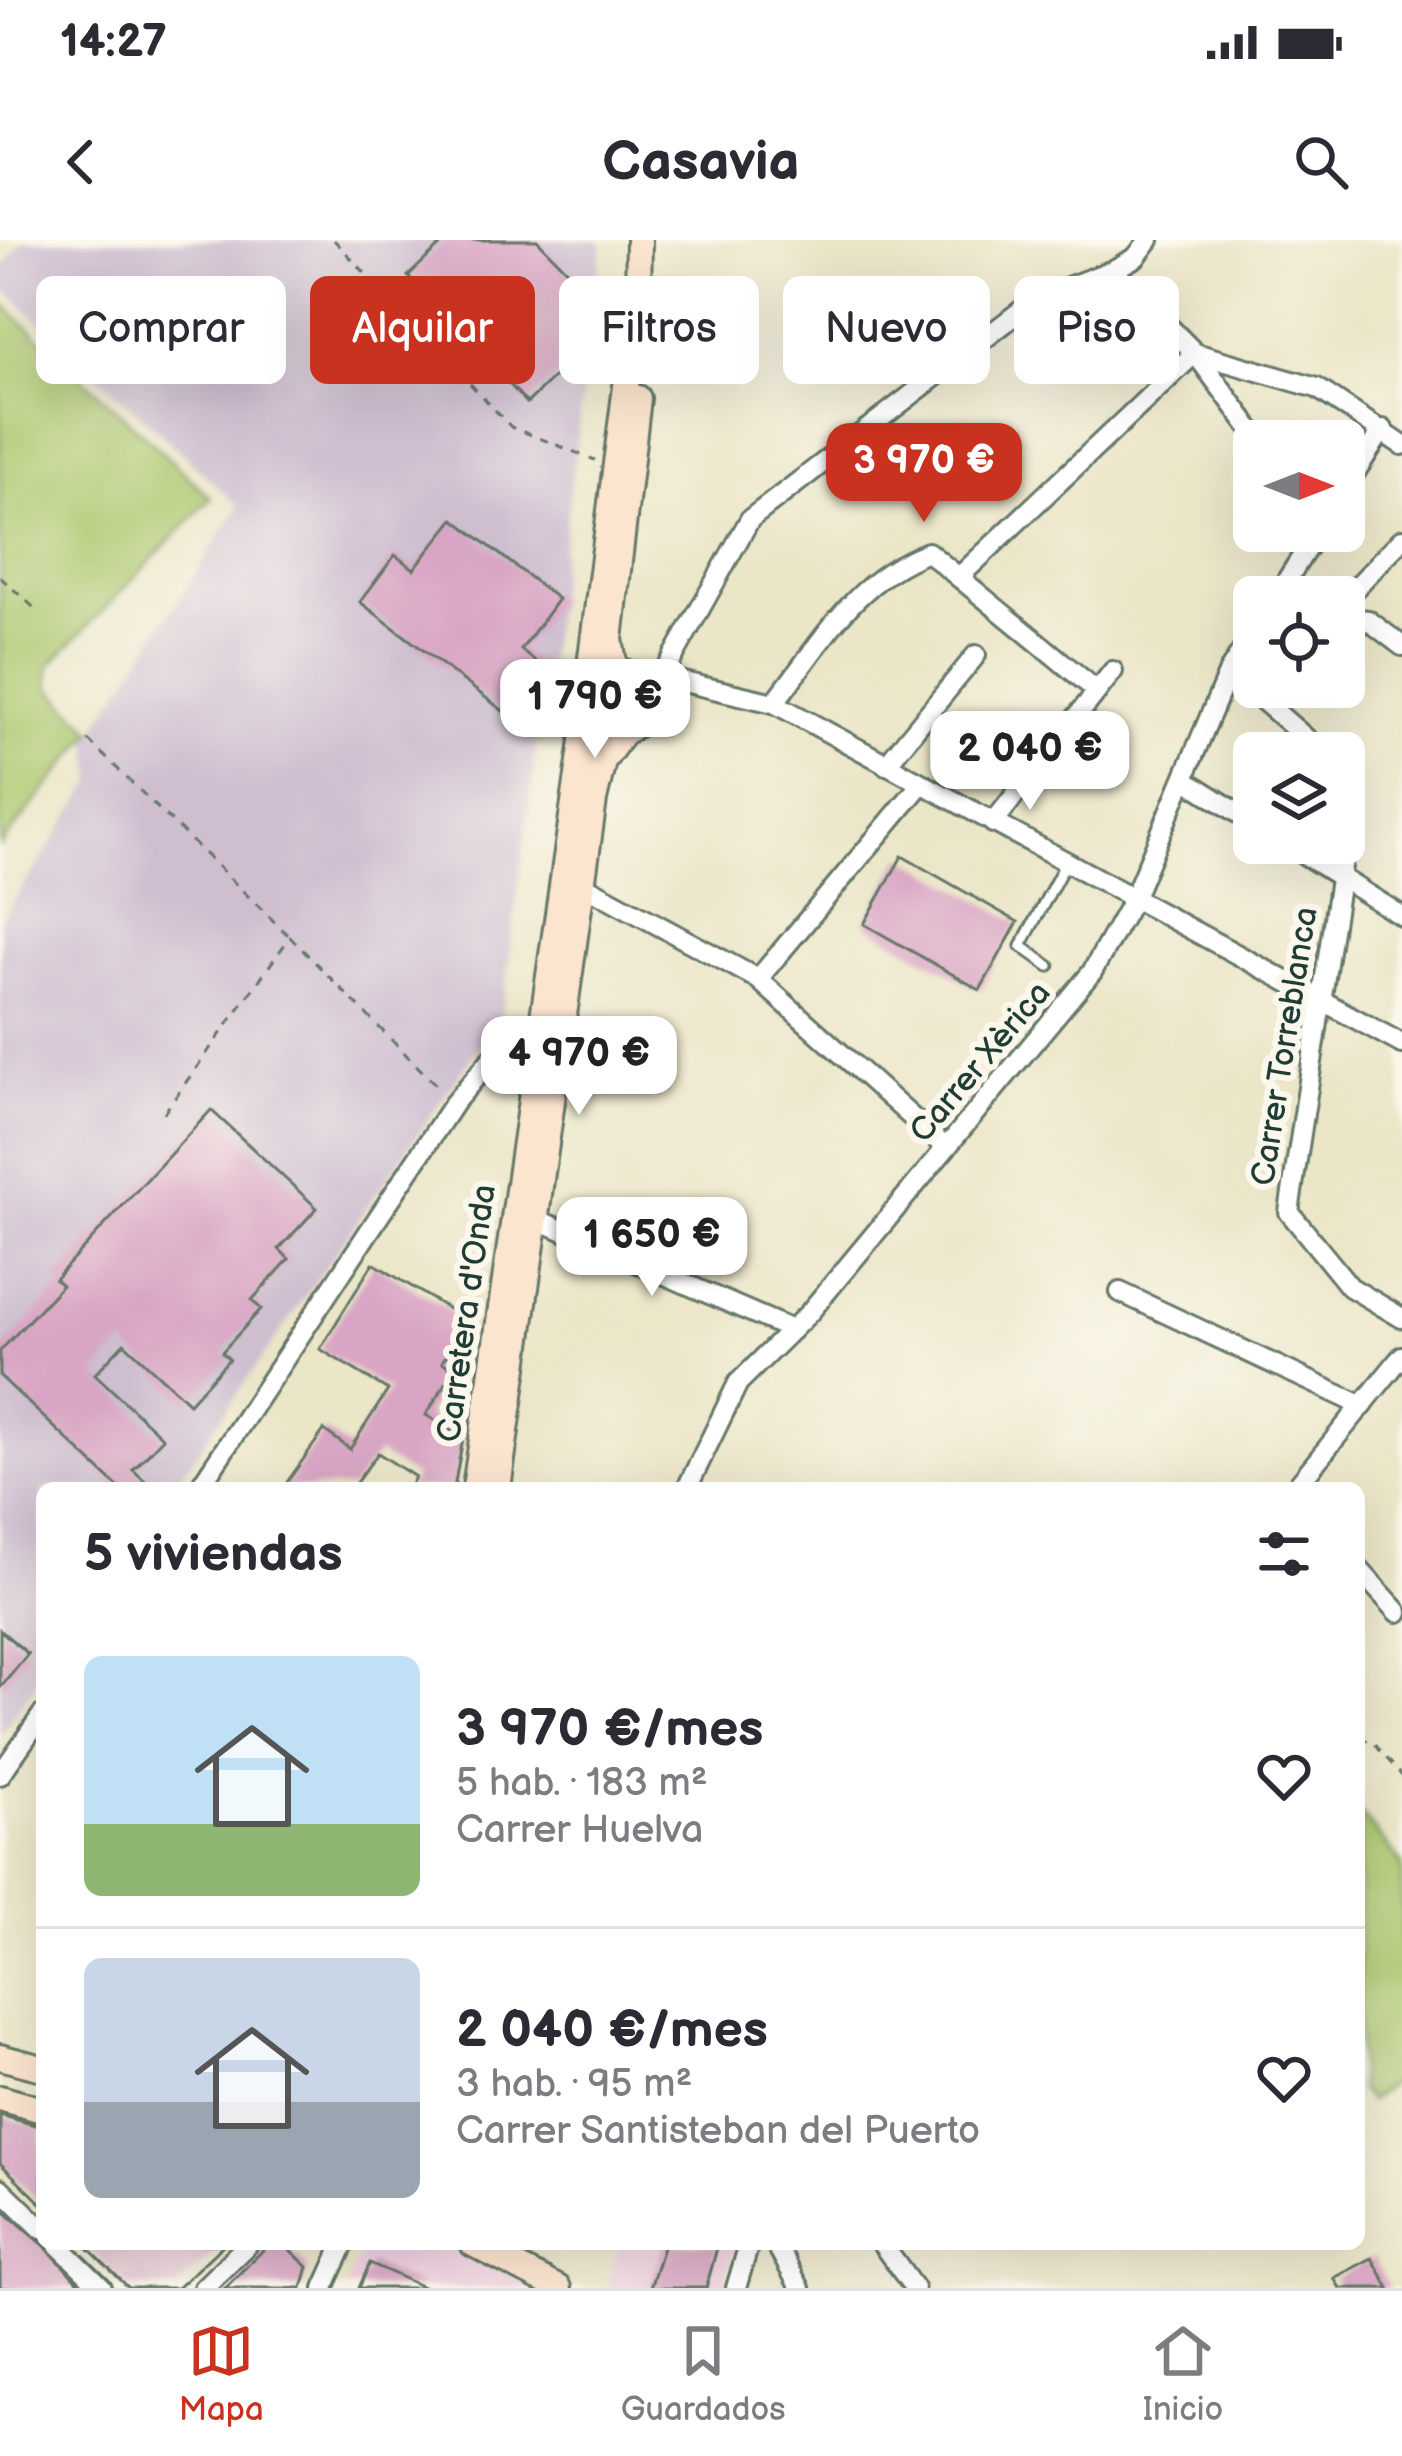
<!DOCTYPE html>
<html lang="es">
<head>
<meta charset="utf-8">
<style>
	body { margin:0; font-family:"Balsamiq Sans",sans-serif; background:#f2f2f3; color:#2b2b33; height:100vh; display:flex; flex-direction:column; font-size:45px; white-space:nowrap }
	* { box-sizing:border-box; margin:0 }
	p { font-size:39px; color:#7c7c81 }
	.icon { flex:none; width:66px; height:66px; fill:none; stroke:currentColor; stroke-width:2; stroke-linecap:round; stroke-linejoin:round }
	.map { position:relative; flex:1; overflow:hidden }
	.sheet { position:absolute; left:36px; top:1242px; width:1329px; height:768px; display:flex; flex-direction:column; background:#fff; border-radius:18px; box-shadow:0 12px 48px #0002 }
	.sheet>* { flex:none }
	.guide { position:absolute; left:36px; top:36px; width:1332px; height:108px; display:flex; gap:24px }
	.needle { width:78px; rotate:90deg }
	.buttons { position:absolute; left:1233px; top:180px; display:grid; gap:24px }
	.buttons a { display:grid; place-items:center; width:132px; height:132px; border-radius:18px; background:#fff; box-shadow:0 12px 48px #0002; font-size:60px }
	.price { position:absolute; translate:-50% -102px; padding:0 27px; border-radius:24px; background:#fff; color:#222; font-size:39px; line-height:78px; filter:drop-shadow(0 3px 6px #0008) }
	.price::after { content:''; position:absolute; left:50%; top:72px; width:36px; height:27px; margin-left:-18px; background:inherit; clip-path:polygon(0 0,100% 0,50% 100%) }
	.price.on { background:#c8321e; color:#fff }
	ul { padding:0; list-style:none }
	li { display:flex; align-items:center; gap:36px; height:300px; padding:0 48px }
	li+li { border-top:3px solid #e1e1e2 }
	li span { display:grid; place-items:center; flex:none; width:336px; height:240px; border-radius:18px; color:#555 }
	li>.icon { margin-inline-start:auto }
	span .icon { width:144px; height:144px; fill:#fffc; stroke-width:1 }
	li b { font-size:51px }
	h2 { display:flex; justify-content:space-between; align-items:center; height:144px; padding:0 48px; font-size:51px }
	.tag { padding:0 42px; border-radius:18px; background:#fff; box-shadow:0 12px 48px #0002; font-size:42px; line-height:108px }
	.tag.on { background:#c8321e; color:#fff }
	.status { display:flex; justify-content:space-between; align-items:center; height:84px; padding:0 60px; background:#fff; direction:ltr }
	.status svg { height:33px; fill:currentColor }
	header { display:flex; justify-content:space-between; align-items:center; height:156px; padding:0 48px; background:#fff; font-size:54px; font-weight:700 }
	.menu { display:flex; justify-content:space-around; align-items:center; height:168px; border-top:3px solid #e1e1e2; background:#fff; font-size:33px; color:#7c7c81 }
	.menu a { display:grid; justify-items:center; gap:6px }
	.menu .on { color:#c8321e }
	.map>svg:first-child { display:block }
	.built { fill:#f1d0e2 }
	.industrial { fill:#cebed0 }
	.green { fill:#acc76d; stroke:#668250; stroke-width:3 }
	.building { fill:#d9a5c4 }
	.lines { fill:none; stroke-linecap:round; stroke-linejoin:round }
	.service-casing { stroke:#667868; stroke-width:15 }
	.minor-casing { stroke:#667868; stroke-width:24 }
	.secondary-casing { stroke:#667868; stroke-width:30 }
	.path { stroke:#667868; stroke-width:3; stroke-dasharray:9 9; stroke-linecap:butt }
	.service { stroke:#fff; stroke-width:9 }
	.minor { stroke:#fff; stroke-width:18 }
	.secondary { stroke:#fce5cf; stroke-width:24 }
	.labels { text-anchor:middle; stroke-width:12; stroke-linejoin:round; paint-order:stroke }
	.street-label { font-size:33px; fill:#1f3d34; stroke:#fbf7ec }
</style>
</head>
<body>
<div class="status"><b>14:27</b><svg viewBox="0 0 49 12"><path d="M0 12V9h3v3zM5 12V6h3v6zM10 12V3h3v9zM15 12V0h3v12zM26 1h20v11H26zM47 4h2v5h-2z"/></svg></div>
<header><svg class="icon" aria-label="back" viewBox="0 0 24 24"><path d="M15 5l-7 7 7 7"/></svg>Casavia<svg class="icon" aria-label="search" viewBox="0 0 24 24"><circle cx="10" cy="10" r="6"/><path d="M15 15l6 6"/></svg></header>
<div class="map">
<svg width="1402" height="2048" viewBox="0 0 1402 2048">
	<rect width="100%" height="100%" fill="#fbf7ec"/>
	<filter id="ink" filterUnits="userSpaceOnUse"><feTurbulence type="fractalNoise" baseFrequency=".00833" numOctaves="2"/><feDisplacementMap in="SourceGraphic" scale="24" xChannelSelector="R" yChannelSelector="G"/><feConvolveMatrix kernelMatrix="1 2 1 2 8 2 1 2 1" color-interpolation-filters="sRGB"/></filter>
	<filter id="wash" filterUnits="userSpaceOnUse"><feTurbulence type="fractalNoise" baseFrequency=".004" numOctaves="4" result="noise"/><feDisplacementMap in="SourceGraphic" scale="48" xChannelSelector="R" yChannelSelector="G"/><feGaussianBlur stdDeviation="2.7" result="paint"/><feColorMatrix in="noise" values="0 0 0 0 0 0 0 0 0 0 0 0 0 0 0 0 0 1.4 0 .05"/><feComposite in="paint" operator="in"/></filter>
	<g filter="url(#wash)">
		<rect width="100%" height="100%" fill="#ebe6c8"/>
		<g class="built">
			<polygon points="373,2004 441,2004 540,2048 344,2048 361,2014"/>
			<polygon points="620,2004 735,2004 722,2048 607,2048"/>
		</g>
		<polygon class="industrial" points="24,0 598,0 602,6 502,773 172,1248 42,1248 42,1434 0,1494 0,681 94,540 88,500 239,266 0,45 0,30"/>
		<g class="green">
			<polygon points="0,61 211,258 49,426 49,447 93,491 0,606"/>
			<polygon points="1359,1572 1402,1624 1402,1834 1369,1861 1359,1849"/>
		</g>
		<g id="blocks">
			<g class="building">
				<polygon points="446,0 537,0 586,50 579,113 527,163 408,36"/>
				<polygon points="454,279 558,359 521,410 543,427 507,474 360,362 395,315 414,329"/>
				<polygon points="902,616 1018,682 980,750 864,684"/>
				<polygon points="211,870 317,968 279,1009 289,1019 252,1060 261,1069 222,1112 229,1119 189,1163 124,1103 95,1134 163,1198 133,1230 153,1248 119,1248 0,1136 0,1111 62,1045 55,1039"/>
				<polygon points="373,1023 468,1081 442,1122 454,1130 426,1175 463,1198 454,1248 409,1248 415,1237 378,1213 352,1248 283,1248 324,1190 350,1209 388,1150 320,1109"/>
				<polygon points="0,1390 28,1414 0,1448"/>
				<polygon points="0,1875 42,1887 42,1964 0,1923"/>
				<polygon points="0,1967 44,2005 83,2048 0,2048"/>
				<polygon points="84,2004 224,2004 177,2048 129,2048"/>
				<polygon points="269,2004 284,2004 308,2027 302,2048 225,2048"/>
				<polygon points="664,2004 718,2004 706,2048 650,2048"/>
				<polygon points="1372,2018 1389,2048 1340,2048 1334,2038"/>
				<polygon points="370,2023 425,2048 359,2048"/>
			</g>
		</g>
	</g>
	<g filter="url(#ink)">
		<use href="#blocks" fill-opacity="0" stroke="#667868" stroke-width="3"/>
		<g class="lines">
			<defs>
				<polyline id="service" points="1049,726 1021,706 1066,622"/>
				<g id="minor">
					<polyline points="1113,30 1195,113 1317,148 1402,205"/>
					<polyline points="1344,250 1383,189"/>
					<polyline points="959,337 1195,113 1260,201"/>
					<polyline points="1276,357 1318,291"/>
					<polyline points="1344,360 1402,299"/>
					<polyline points="1344,377 1368,380 1402,406"/>
					<polyline points="1229,431 1323,513"/>
					<polyline points="662,437 750,279 1036,59 1113,30 1136,17 1149,0"/>
					<polyline points="638,442 662,437 774,463 1402,804"/>
					<path d="M774,463C822,402 854,340 928,312L1097,451"/>
					<polyline points="886,525 976,415"/>
					<polyline points="1344,531 1355,541 1289,972 1350,1047 1402,1078"/>
					<polyline points="1184,539 1254,583"/>
					<polyline points="993,583 1113,431"/>
					<polyline points="1286,603 1402,676"/>
					<polyline points="582,644 758,739 945,907"/>
					<polyline points="758,739 921,544"/>
					<polyline points="479,834 508,831 531,840"/>
					<polyline points="534,978 792,1090"/>
					<polyline points="645,1026 672,976"/>
					<polyline points="1120,1052 1363,1166"/>
					<polyline points="199,1248 454,863 493,817 539,781"/>
					<polyline points="687,1248 738,1143 809,1073 1092,732 1133,659 1229,431 1254,392"/>
					<polyline points="1295,1248 1402,1116"/>
					<polyline points="1359,1329 1398,1372"/>
					<polyline points="0,1535 42,1475"/>
					<polyline points="0,1948 42,1989"/>
					<polyline points="57,2004 102,2048"/>
					<polyline points="776,2004 800,2048"/>
					<polyline points="882,2004 914,2048"/>
					<polyline points="203,2048 248,2004"/>
					<polyline points="324,2048 344,2004"/>
					<polyline points="736,2048 749,2004"/>
				</g>
				<g id="secondary">
					<polyline points="615,430 610,399 638,158"/>
					<circle cx="613" cy="462" r="32"/>
					<polyline points="588,441 638,53 639,0"/>
					<polyline points="475,1248 586,480"/>
					<polyline points="498,1248 594,560 603,521 624,492"/>
					<polyline points="0,1817 42,1828"/>
					<polyline points="0,1858 42,1870"/>
					<polyline points="473,2004 558,2048"/>
				</g>
			</defs>
			<use href="#service" class="service-casing"/>
			<use href="#minor" class="minor-casing"/>
			<use href="#secondary" class="secondary-casing"/>
			<g class="path">
				<polyline points="334,0 511,187 595,220"/>
				<polyline points="0,337 40,373"/>
				<polyline points="88,500 289,696"/>
				<polyline points="164,873 290,697 440,849"/>
				<polyline points="1359,1501 1371,1500 1402,1536"/>
			</g>
			<use href="#service" class="service"/>
			<use href="#minor" class="minor"/>
			<use href="#secondary" class="secondary"/>
		</g>
	</g>
	<g class="labels">
		<g class="street-label">
			<text transform="translate(1283 806) rotate(-81)" y="12">Carrer Torreblanca</text>
			<text transform="translate(979 821) rotate(-50)" y="12">Carrer Xèrica</text>
			<text transform="translate(465 1073) rotate(-82)" y="12">Carretera d'Onda</text>
		</g>
	</g>
</svg>
<div class="buttons">
<a><svg class="needle" viewBox="-14 -14 28 28"><path d="M0-13l5 13h-10z" fill="#e53935"/><path d="M0 13l5-13h-10z" fill="#7c7c81"/></svg></a>
<a><svg class="icon" aria-label="locate" viewBox="0 0 24 24"><circle cx="12" cy="12" r="6"/><path d="M12 2v4M12 18v4M2 12h4M18 12h4"/></svg></a>
<a><svg class="icon" aria-label="layers" viewBox="0 0 24 24"><path d="M12 4l9 5-9 5-9-5zM3 14l9 5 9-5"/></svg></a>
</div>
<b class="price on" style="left:924px;top:285px">3 970 €</b>
<b class="price" style="left:595px;top:521px">1 790 €</b>
<b class="price" style="left:1030px;top:573px">2 040 €</b>
<b class="price" style="left:579px;top:878px">4 970 €</b>
<b class="price" style="left:652px;top:1059px">1 650 €</b>
<div class="guide">
<a class="tag">Comprar</a>
<a class="tag on">Alquilar</a>
<a class="tag">Filtros</a>
<a class="tag">Nuevo</a>
<a class="tag">Piso</a>
</div>
<section class="sheet">
<h2>5 viviendas<svg class="icon" aria-label="filters" viewBox="0 0 24 24"><path d="M4 7h16M4 17h16"/><circle cx="9" cy="7" r="2"/><circle cx="15" cy="17" r="2"/></svg></h2>
<ul>
<li><span style="background:linear-gradient(#bfe0f5 70%,#8fb573 0)"><svg class="icon" aria-label="home" viewBox="0 0 24 24"><path d="M3 11l9-7 9 7M6 9v11h12V9"/></svg></span><div><b>3 970 €/mes</b><p>5 hab. · 183 m²</p><p>Carrer Huelva</p></div><svg class="icon" aria-label="heart" viewBox="0 0 24 24"><path d="M12 20l-8-8c-3-5 5-10 8-4 3-6 11-1 8 4z"/></svg></li>
<li><span style="background:linear-gradient(#c9d6e8 60%,#9aa5b1 0)"><svg class="icon" aria-label="home" viewBox="0 0 24 24"><path d="M3 11l9-7 9 7M6 9v11h12V9"/></svg></span><div><b>2 040 €/mes</b><p>3 hab. · 95 m²</p><p>Carrer Santisteban del Puerto</p></div><svg class="icon" aria-label="heart" viewBox="0 0 24 24"><path d="M12 20l-8-8c-3-5 5-10 8-4 3-6 11-1 8 4z"/></svg></li>
</ul>
</section>
</div>
<nav class="menu">
<a class="on"><svg class="icon" aria-label="map" viewBox="0 0 24 24"><path d="M3 6l6-2 6 2 6-2v14l-6 2-6-2-6 2zM9 4v14M15 6v14"/></svg>Mapa</a>
<a><svg class="icon" aria-label="saved" viewBox="0 0 24 24"><path d="M7 4h10v16l-5-4-5 4z"/></svg>Guardados</a>
<a><svg class="icon" aria-label="home" viewBox="0 0 24 24"><path d="M3 11l9-7 9 7M6 9v11h12V9"/></svg>Inicio</a>
</nav>
</body>
</html>
